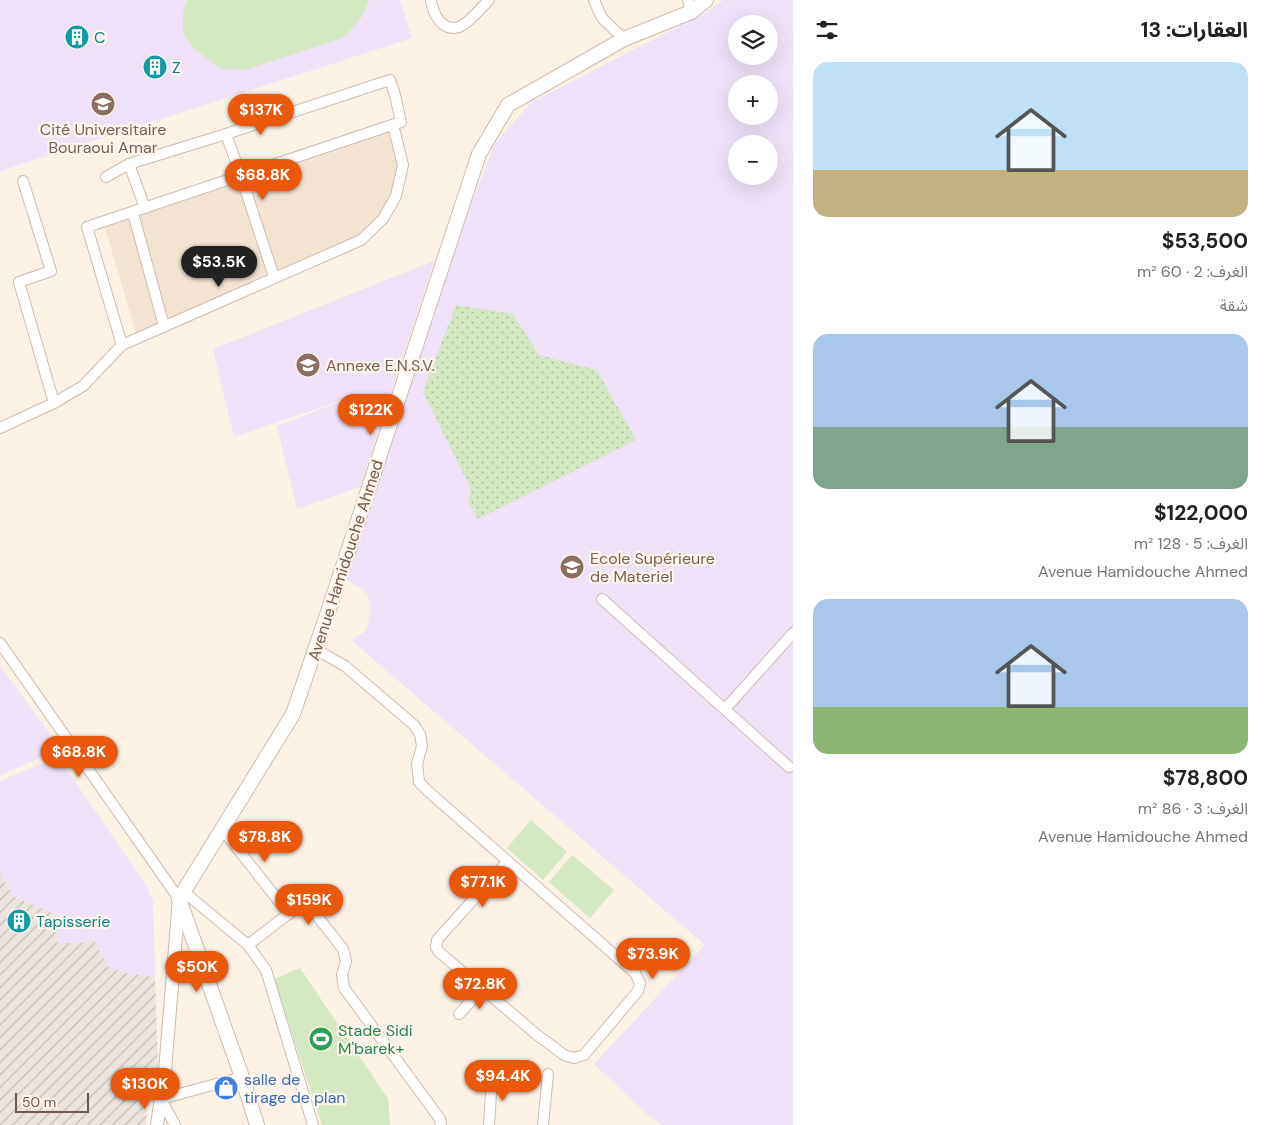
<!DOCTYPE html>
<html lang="ar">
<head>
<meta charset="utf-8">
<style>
	body { margin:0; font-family:"DM Sans","Noto Sans Arabic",sans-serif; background:#f6f6f6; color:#222; direction:rtl; height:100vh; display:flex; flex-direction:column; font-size:19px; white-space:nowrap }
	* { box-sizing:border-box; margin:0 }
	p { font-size:16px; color:#767676 }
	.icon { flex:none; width:28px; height:28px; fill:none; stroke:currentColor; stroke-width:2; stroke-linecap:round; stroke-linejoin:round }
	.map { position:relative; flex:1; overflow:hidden; direction:ltr }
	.details { display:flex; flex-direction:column; background:#fff; width:475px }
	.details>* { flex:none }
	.buttons { position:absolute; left:728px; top:15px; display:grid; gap:10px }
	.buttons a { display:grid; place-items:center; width:50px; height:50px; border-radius:50%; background:#fff; box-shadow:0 5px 20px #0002; font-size:25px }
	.scale { position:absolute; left:15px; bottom:12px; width:74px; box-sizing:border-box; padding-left:5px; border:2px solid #73574b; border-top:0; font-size:14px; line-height:18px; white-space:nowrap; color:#73574b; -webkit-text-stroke:4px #fef6eb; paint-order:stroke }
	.price { position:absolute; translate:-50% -42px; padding:0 11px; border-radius:18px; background:#ea580c; color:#fff; font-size:16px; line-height:32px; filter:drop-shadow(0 1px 2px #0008) }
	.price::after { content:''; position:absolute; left:50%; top:30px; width:15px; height:11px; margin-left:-8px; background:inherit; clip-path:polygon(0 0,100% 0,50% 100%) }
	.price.current { background:#222; color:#fff }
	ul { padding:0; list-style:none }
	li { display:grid; align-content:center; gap:10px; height:265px; padding:0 20px }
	li span { display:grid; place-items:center; height:155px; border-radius:15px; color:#555 }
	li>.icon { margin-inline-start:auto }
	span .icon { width:90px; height:90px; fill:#fffc; stroke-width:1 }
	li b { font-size:21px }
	h2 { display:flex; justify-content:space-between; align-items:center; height:60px; padding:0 20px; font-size:21px }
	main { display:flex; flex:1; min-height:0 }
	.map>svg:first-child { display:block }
	.residential { fill:#f3e3d3 }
	.industrial { fill:url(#industrial-furrows) }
	.education { fill:#eee1f8; fill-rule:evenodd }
	.grass { fill:url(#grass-dots) }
	.garden { fill:#d4e8c4 }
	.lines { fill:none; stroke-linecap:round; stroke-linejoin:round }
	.minor-casing { stroke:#cfbbae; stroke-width:12 }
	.tertiary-casing { stroke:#cfbbae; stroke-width:14 }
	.secondary-casing { stroke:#d1baac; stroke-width:16 }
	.minor { stroke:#fff; stroke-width:10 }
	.tertiary { stroke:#fff; stroke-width:12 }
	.secondary { stroke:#fff; stroke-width:14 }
	.labels { text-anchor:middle; stroke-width:4.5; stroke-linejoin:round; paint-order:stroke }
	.culture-label { font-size:16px; fill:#0d838f; stroke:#fef6eb; text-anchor:start }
	.education-label { font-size:16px; fill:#785e54; stroke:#fef6eb; text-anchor:start }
	.street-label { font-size:16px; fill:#73574b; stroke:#fef6eb }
	.leisure-label { font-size:16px; fill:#27864d; stroke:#fef6eb; text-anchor:start }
	.shop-label { font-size:16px; fill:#366cbe; stroke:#fef6eb; text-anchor:start }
</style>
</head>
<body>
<main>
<section class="details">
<h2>العقارات: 13<svg class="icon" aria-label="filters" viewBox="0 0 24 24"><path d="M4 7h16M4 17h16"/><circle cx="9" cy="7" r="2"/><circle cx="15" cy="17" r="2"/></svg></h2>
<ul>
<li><span style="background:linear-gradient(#bfe0f5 70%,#c2b280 0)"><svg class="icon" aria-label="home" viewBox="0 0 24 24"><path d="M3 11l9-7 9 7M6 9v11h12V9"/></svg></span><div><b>$53,500</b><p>الغرف: 2 · 60 m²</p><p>شقة</p></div></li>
<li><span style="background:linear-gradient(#a9c7e8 60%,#7fa58c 0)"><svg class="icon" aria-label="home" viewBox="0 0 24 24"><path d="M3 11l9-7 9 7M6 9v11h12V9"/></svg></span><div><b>$122,000</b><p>الغرف: 5 · 128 m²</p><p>Avenue Hamidouche Ahmed</p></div></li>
<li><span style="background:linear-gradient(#a9c7e8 70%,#8fb573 0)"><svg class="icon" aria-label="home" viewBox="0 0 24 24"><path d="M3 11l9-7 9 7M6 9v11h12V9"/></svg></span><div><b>$78,800</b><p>الغرف: 3 · 86 m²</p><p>Avenue Hamidouche Ahmed</p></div></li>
</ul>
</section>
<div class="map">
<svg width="793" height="1125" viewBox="0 0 793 1125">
	<defs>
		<pattern id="industrial-furrows" width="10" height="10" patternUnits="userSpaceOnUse" patternTransform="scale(1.25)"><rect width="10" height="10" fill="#ebe4df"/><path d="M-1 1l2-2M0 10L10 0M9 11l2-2" fill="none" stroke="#c3bcb7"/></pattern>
		<pattern id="grass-dots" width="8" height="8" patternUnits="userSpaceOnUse" patternTransform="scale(1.25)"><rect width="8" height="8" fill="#d4e8c4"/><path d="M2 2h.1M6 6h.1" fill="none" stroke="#b0bfa1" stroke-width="1.8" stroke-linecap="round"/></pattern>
	</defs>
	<rect width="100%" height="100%" fill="#fbf1e5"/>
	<polygon class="residential" points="401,124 405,159 390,210 365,232 136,333 104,225"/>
	<polygon class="industrial" points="0,873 13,896 59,916 93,939 129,974 155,977 158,1068 129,1085 147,1104 146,1125 0,1125"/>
	<g class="education">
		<polygon points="0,0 400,0 412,38 0,171"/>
		<path d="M723,0H793V1125H662L648,1115L594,1064L705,945L351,640L366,631L371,609L368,595L363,590L347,580L460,233L495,143L532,102L707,12ZM736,24H769V56H736ZM736,84H769V116H736ZM736,144H769V176H736Z"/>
		<polygon points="434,261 360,487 297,509 277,426 368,391 234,437 213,349"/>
		<polygon points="0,666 61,749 0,775"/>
		<polygon points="58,757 146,885 153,901 155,977 129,974 108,967 93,939 83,943 57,943 59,916 13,896 0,873 0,781"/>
	</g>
	<polygon class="grass" points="456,305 513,314 539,355 597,370 636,440 478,519 468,501 471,489 423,392"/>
	<g class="garden">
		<polygon points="187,0 369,0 360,20 343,38 244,70 220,68 194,49 183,33 183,13"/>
		<polygon points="531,820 567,852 543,880 507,848"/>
		<polygon points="572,855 614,890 590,918 549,882"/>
		<polygon points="300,968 388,1099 390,1125 322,1125 274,979"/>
	</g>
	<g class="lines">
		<defs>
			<g id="minor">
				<path d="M431,0C433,14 442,32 459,27C468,24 482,7 489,0"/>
				<polyline points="594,0 600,14 603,19 624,39"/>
				<polyline points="688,0 691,12"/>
				<polyline points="226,134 241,176 274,277"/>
				<polyline points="129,164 145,208"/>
				<polyline points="106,177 129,164 226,134 390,80 395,95 401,122 87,227 122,345"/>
				<polyline points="23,181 51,271 19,282 54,403"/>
				<polyline points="133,213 164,326"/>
				<polyline points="0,428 54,403 83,386 122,345 361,240 383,219 396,196 403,165 393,125"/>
				<polyline points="602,599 789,767"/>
				<polyline points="0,643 179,899"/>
				<polyline points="315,649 345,666 414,725 420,734 422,746 417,764 419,782 429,792 635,973 640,983 638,991 584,1055 574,1058 564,1055 536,1034 439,952 436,947 437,940 508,861"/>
				<polyline points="725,709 793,633"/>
				<polyline points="222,829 289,914"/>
				<polyline points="184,892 248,945"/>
				<polyline points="459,1014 483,988"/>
				<polyline points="175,1125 161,1099 242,1077"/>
				<polyline points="313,1125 266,970 248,945 296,908 303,906 310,907 343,949 346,961 342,975 344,988 440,1119 441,1125"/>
				<polyline points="489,1125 492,1078"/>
				<polyline points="543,1125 548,1074"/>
			</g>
			<polyline id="tertiary" points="157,1125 165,1071 179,899"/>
			<polyline id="secondary" points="257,1125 242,1077 179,899 293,714 328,612 479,154 508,105 624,39 691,12 706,0"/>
		</defs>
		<use href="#minor" class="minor-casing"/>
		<use href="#tertiary" class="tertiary-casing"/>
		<use href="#secondary" class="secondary-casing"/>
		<use href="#minor" class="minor"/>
		<use href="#tertiary" class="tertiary"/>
		<use href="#secondary" class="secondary"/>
	</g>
	<defs>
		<symbol id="building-disc" viewBox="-11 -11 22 22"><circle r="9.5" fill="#0f9aa8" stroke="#fef6eb"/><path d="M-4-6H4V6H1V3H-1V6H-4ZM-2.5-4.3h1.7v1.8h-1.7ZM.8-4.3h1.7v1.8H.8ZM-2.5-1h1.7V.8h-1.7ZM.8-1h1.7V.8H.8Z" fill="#fff"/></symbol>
		<symbol id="university-disc" viewBox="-11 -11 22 22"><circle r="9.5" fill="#8d6e63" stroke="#fef6eb"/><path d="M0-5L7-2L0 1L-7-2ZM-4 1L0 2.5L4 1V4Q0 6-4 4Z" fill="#fff"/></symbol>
		<symbol id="stadium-disc" viewBox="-11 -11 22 22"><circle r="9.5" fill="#2e9e5b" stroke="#fef6eb"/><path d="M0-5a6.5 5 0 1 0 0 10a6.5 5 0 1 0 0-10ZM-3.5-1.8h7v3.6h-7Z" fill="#fff"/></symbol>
		<symbol id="shop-disc" viewBox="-11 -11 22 22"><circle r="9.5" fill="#3f7fe0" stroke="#fef6eb"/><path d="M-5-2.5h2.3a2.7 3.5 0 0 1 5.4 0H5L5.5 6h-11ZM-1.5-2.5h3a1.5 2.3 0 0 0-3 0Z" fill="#fff"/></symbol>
	</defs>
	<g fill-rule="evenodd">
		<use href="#building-disc" x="63" y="23" width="28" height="28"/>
		<use href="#building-disc" x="141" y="53" width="28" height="28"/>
		<use href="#university-disc" x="89" y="90" width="28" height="28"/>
		<use href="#university-disc" x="294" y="351" width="28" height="28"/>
		<use href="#university-disc" x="558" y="553" width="28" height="28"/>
		<use href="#building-disc" x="5" y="907" width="28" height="28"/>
		<use href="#stadium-disc" x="307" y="1025" width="28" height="28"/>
		<use href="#shop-disc" x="212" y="1074" width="28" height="28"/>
	</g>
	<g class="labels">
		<g class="culture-label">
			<text x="94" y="43">C</text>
			<text x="172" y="73">Z</text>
			<text x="36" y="927">Tapisserie</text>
		</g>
		<g class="education-label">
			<text x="103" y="135" text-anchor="middle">Cité Universitaire<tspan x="103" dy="18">Bouraoui Amar</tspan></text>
			<text x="326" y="371">Annexe E.N.S.V.</text>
			<text x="590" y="564">Ecole Supérieure<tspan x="590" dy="18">de Materiel</tspan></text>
		</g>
		<g class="street-label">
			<text transform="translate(345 560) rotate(-72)" y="6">Avenue Hamidouche Ahmed</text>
		</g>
		<g class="leisure-label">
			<text x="338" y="1036">Stade Sidi<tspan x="338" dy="18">M'barek+</tspan></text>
		</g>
		<g class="shop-label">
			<text x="244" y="1085">salle de<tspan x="244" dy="18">tirage de plan</tspan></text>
		</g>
	</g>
</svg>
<div class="buttons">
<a><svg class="icon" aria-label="layers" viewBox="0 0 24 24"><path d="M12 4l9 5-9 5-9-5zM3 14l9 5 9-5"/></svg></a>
<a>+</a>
<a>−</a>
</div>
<div class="scale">50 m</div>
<b class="price" style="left:261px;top:136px">$137K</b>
<b class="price" style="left:263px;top:201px">$68.8K</b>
<b class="price current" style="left:219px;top:288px">$53.5K</b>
<b class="price" style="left:371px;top:436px">$122K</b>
<b class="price" style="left:79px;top:778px">$68.8K</b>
<b class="price" style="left:265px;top:863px">$78.8K</b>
<b class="price" style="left:483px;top:908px">$77.1K</b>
<b class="price" style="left:309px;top:926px">$159K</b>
<b class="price" style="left:653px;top:980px">$73.9K</b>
<b class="price" style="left:197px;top:993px">$50K</b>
<b class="price" style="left:480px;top:1010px">$72.8K</b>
<b class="price" style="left:503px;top:1102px">$94.4K</b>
<b class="price" style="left:145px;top:1110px">$130K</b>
</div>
</main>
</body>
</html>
